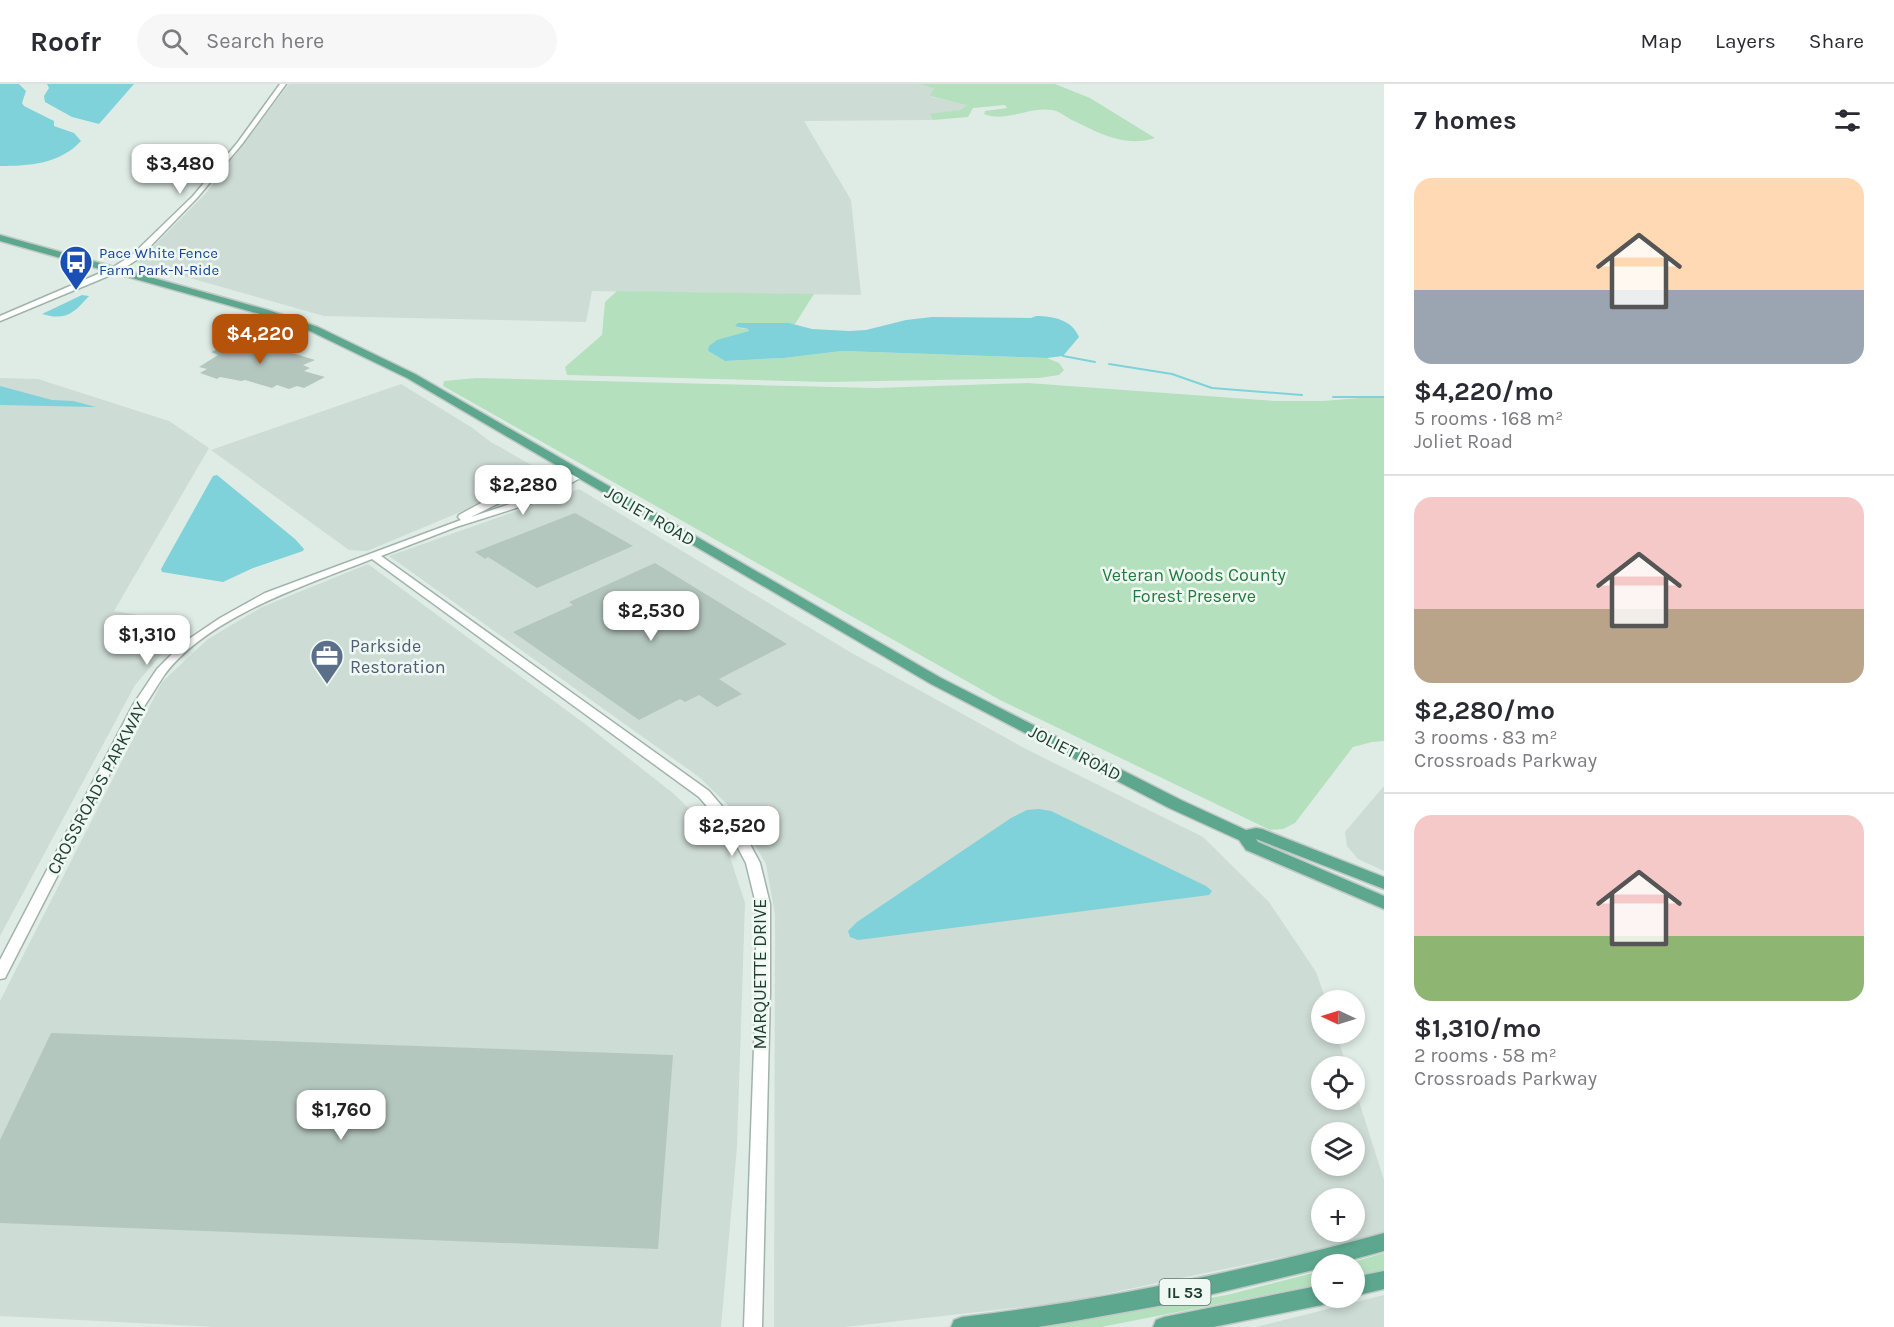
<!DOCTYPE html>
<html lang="en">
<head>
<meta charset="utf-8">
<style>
	body { margin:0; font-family:Karla,sans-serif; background:#f7f7f7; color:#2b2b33; height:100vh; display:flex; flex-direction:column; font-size:22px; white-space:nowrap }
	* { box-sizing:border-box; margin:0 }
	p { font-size:20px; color:#7c7c81 }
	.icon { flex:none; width:33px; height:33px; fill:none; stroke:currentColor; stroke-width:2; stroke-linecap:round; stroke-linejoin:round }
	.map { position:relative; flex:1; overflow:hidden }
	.drawer { display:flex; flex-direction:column; background:#fff; width:510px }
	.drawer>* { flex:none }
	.needle { width:39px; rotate:274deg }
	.tools { position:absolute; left:1311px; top:906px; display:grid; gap:12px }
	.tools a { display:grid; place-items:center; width:54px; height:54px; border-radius:50%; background:#fff; box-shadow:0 3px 9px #0003; font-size:30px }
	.price { position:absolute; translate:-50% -51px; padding:0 14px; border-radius:12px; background:#fff; color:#222; font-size:20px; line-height:39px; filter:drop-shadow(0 2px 3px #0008) }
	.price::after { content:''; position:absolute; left:50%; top:36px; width:18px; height:14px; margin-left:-9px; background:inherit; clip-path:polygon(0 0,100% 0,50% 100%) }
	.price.active { background:#b45309; color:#fff }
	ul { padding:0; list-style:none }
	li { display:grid; align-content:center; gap:12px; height:318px; padding:0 30px }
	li+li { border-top:2px solid #e1e1e2 }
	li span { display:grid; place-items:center; height:186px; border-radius:18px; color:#555 }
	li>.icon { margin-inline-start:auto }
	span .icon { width:108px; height:108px; fill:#fffc; stroke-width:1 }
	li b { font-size:26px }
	h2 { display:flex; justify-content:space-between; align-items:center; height:72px; padding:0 30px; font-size:26px }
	header { display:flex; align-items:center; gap:36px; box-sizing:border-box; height:84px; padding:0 30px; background:#fff; border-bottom:2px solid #e1e1e2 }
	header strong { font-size:28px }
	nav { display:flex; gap:33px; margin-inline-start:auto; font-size:21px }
	.search { width:420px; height:54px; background:#f7f7f7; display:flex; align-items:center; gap:15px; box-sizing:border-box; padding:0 21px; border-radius:33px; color:#7c7c81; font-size:22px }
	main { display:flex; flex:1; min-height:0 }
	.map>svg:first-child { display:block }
	.built { fill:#cddcd4; fill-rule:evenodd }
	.green { fill:#b5e0bd }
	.water { fill:#7fd2d9 }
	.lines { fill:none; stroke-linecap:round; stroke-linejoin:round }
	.stream { stroke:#7fd2d9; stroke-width:2 }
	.building { fill:#b4c7be }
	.minor-casing { stroke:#a1b4ac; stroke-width:3 }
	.major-casing { stroke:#c0c9c6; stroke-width:3 }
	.minor { fill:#fff; fill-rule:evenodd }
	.major { fill:#5ea78f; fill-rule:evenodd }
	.labels { text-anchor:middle; stroke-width:5; stroke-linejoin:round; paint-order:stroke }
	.far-transit-label { font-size:15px; fill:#164399; stroke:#f0f8f3; text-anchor:start }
	.shield { fill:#f0f8f3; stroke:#5d766d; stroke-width:1.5 }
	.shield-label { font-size:16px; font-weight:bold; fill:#1e3e33 }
	.street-label { font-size:18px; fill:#1e3e33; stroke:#f0f8f3 }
	.park-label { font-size:18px; fill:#237a3e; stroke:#f0f8f3 }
	.service-label { font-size:18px; fill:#4e5e75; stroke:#f0f8f3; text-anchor:start }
</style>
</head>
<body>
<header>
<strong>Roofr</strong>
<div class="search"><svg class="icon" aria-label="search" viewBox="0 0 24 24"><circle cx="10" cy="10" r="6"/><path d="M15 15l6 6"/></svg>Search here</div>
<nav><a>Map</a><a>Layers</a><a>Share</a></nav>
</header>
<main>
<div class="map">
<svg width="1384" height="1243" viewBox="0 0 1384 1243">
	<rect width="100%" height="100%" fill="#dfece5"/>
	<g class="built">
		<polygon points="289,0 920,0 934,5 931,13 968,20 960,26 929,31 933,36 804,37 851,116 861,211 592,207 586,238 324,232 137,179 207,108"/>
		<polygon points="0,294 38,295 169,337 209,364 114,527 151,533 190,547 160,572 135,601 0,852"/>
		<polygon points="401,300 471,343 491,358 549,391 367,467 349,466 211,366"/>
		<path d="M579,405L850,568L1026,665L1203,753L1269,818L1316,888L1326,916H1322V950H1336L1347,982H1322V1016H1354L1355,1005L1384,1096V1148L1321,1165L1066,1218L845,1243H774L775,831L766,780L736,729L699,693L389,472ZM1322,1048H1354V1082H1322ZM1322,1114H1354V1148H1322Z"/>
		<polygon points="368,480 585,640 674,710 726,761 745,819 737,1063 721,1243 216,1243 0,1232 0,917 162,598 208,555 262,523"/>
		<polygon points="1384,702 1384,787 1358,775 1347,762 1345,748"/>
		<polygon points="1384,1211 1384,1243 1256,1243"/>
	</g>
	<g class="green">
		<path d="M920,0H1055L1090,14L1155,54C1125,64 1099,49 1072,36C1066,33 1059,27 1052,26C1029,22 1005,39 984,30L985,27L1007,24L1005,21L973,24L968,33L933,36L929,30L960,26L967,21L930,12L934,5Z"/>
		<polygon points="617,207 814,210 795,240 778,239 740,244 748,245 749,247 708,267 725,277 784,274 842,267 1047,274 1059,279 1064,286 1059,291 1039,294 826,298 567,291 565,283 602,251 605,218"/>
		<polygon points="476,294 875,304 1028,299 1274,317 1323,317 1384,312 1384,657 1372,658 1353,663 1295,739 1283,745 1270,746 1000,616 443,302 444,297"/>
		<polygon points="1384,1169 1384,1186 1355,1193 1354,1180 1346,1180"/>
		<polygon points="1321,1187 1321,1200 1101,1243 1045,1243 1227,1211"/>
	</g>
	<g class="water">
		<path d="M0,0H19L26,7L22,19L24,22L54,37V42L74,49L81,57C60,80 29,82 0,82Z"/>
		<polygon points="47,0 134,0 99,40 72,33 45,18 44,12 49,4"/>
		<path d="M82,211L89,212C74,229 66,237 42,230Z"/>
		<path d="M1036,232C1054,232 1072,236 1079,253L1063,272L1047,274L842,267L784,274L725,277L708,267L709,262L717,256L749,247L748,245L735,242L738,239H789L812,245L849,247L866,246L906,236L932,233L1031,234Z"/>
		<polygon points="0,302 52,316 73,317 96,323 0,321"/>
		<polygon points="217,391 295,455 304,465 303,467 253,484 223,498 162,488 161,485 213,392"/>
		<polygon points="1039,725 1051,727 1206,802 1212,807 1209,811 858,856 850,853 848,847 857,838 1011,734 1027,726"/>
	</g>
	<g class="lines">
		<g class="stream">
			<polyline points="1063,272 1095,278"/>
			<polyline points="1109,280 1172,290 1212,304 1302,311"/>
			<polyline points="1333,313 1384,313"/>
		</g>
	</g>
	<g class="building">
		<polygon points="247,252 264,257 260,259 315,276 303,281 310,284 304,287 325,293 304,304 297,302 289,305 277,301 272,304 245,296 241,297 220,293 217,295 200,289 207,285 199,283 218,271 211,268"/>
		<polygon points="575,429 633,462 537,504 488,473 485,475 475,468"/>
		<polygon points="655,479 787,560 719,595 742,610 717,623 699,611 685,618 680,615 639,636 513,548 573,521 569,518"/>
		<polygon points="51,949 673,971 658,1165 0,1139 0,1056"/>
	</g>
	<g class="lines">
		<defs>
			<g id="minor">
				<polygon points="280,0 286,0 242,60 197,114 138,175 118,188 0,237 0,232 112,184 132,171 193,112 238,58"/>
				<path d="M579,388L584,391L582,393L538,417L456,443L381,472L709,707L743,747L760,779L770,820V907L762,1243H744L756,907V820L746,779L730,749L699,713L372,475C306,501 209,532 165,590C158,600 152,611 145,621L7,890L5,894L0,895V876L133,621L157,585L183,559L220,534L265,509L461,436L458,433L459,431C495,411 538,389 579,388ZM565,396L531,413L471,433L521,408Z"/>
			</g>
			<g id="major">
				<polygon points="0,151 268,226 318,243 415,290 941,594 1181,716 1246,746 1256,744 1262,745 1384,793 1384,805 1256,755 1258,758 1384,812 1384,825 1246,766 1239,756 1169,724 931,600 407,294 310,247 260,230 0,157"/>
				<path d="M1384,1149V1167L1336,1180H1322V1184L1175,1219L1069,1238L1038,1243H951L954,1236L962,1233C1105,1216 1245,1187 1384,1149Z"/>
				<polygon points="1384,1187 1384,1205 1354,1212 1354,1193"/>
				<polygon points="1322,1201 1322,1214 1332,1214 1330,1218 1322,1221 1213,1243 1153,1243 1156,1236 1164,1233"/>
			</g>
		</defs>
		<use href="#minor" class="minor-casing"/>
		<use href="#major" class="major-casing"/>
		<use href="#minor" class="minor"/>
		<use href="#major" class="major"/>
	</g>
	<defs>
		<symbol id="bus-pin" viewBox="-11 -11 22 30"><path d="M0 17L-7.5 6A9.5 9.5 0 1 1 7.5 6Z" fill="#1a4fb4" stroke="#f0f8f3"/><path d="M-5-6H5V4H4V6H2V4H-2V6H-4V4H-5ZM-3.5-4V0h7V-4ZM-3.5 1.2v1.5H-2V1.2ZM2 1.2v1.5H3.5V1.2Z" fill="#fff"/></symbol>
		<symbol id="office-pin" viewBox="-11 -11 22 30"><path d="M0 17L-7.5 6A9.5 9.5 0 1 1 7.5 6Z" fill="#5c6f8a" stroke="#f0f8f3"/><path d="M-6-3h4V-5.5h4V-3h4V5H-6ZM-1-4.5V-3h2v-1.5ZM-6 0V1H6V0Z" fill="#fff"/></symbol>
	</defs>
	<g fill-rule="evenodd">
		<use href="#bus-pin" x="57" y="159" width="38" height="52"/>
		<use href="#office-pin" x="308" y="553" width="38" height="52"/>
	</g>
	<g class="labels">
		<g class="far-transit-label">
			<text x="99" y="174">Pace White Fence<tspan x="99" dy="17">Farm Park-N-Ride</tspan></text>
		</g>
		<rect class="shield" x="1159.5" y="1195" width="51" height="26" rx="4.5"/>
		<g class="shield-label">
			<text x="1185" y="1214">IL 53</text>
		</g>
		<g class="street-label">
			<text transform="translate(650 432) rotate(30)" y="6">JOLIET ROAD</text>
			<text transform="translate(1075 669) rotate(27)" y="6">JOLIET ROAD</text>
			<text transform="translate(97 704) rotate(-62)" y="6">CROSSROADS PARKWAY</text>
			<text transform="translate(760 890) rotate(-90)" y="6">MARQUETTE DRIVE</text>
		</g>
		<g class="park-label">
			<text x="1194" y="497">Veteran Woods County<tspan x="1194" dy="21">Forest Preserve</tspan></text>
		</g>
		<g class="service-label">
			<text x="350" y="568">Parkside<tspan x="350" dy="21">Restoration</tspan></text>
		</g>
	</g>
</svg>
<div class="tools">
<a><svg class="needle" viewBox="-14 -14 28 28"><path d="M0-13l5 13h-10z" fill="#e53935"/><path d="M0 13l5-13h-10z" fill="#7c7c81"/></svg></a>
<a><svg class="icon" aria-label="locate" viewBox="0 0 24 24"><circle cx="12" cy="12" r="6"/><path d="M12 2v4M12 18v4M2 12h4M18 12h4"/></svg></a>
<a><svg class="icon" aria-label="layers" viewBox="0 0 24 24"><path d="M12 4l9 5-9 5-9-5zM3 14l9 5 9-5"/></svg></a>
<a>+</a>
<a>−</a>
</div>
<b class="price" style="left:180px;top:111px">$3,480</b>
<b class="price active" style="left:260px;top:281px">$4,220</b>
<b class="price" style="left:523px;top:432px">$2,280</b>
<b class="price" style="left:651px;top:558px">$2,530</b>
<b class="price" style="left:147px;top:582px">$1,310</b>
<b class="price" style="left:732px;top:773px">$2,520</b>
<b class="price" style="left:341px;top:1057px">$1,760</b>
</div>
<section class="drawer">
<h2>7 homes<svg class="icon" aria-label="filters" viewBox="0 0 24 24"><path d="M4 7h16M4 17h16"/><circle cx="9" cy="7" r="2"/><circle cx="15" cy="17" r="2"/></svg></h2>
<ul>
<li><span style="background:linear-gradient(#ffd9b3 60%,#9aa5b1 0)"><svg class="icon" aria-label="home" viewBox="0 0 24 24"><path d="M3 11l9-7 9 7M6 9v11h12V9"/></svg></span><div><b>$4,220/mo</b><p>5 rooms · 168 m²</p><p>Joliet Road</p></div></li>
<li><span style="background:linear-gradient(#f6c9c9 60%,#b9a48a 0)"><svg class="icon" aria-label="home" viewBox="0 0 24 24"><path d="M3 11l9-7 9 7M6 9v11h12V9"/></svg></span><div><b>$2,280/mo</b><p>3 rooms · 83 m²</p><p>Crossroads Parkway</p></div></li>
<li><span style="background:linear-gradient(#f6c9c9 65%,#8fb573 0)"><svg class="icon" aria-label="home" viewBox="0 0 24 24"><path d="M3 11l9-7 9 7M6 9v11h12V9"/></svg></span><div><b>$1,310/mo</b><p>2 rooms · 58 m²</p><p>Crossroads Parkway</p></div></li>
</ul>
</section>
</main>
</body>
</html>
